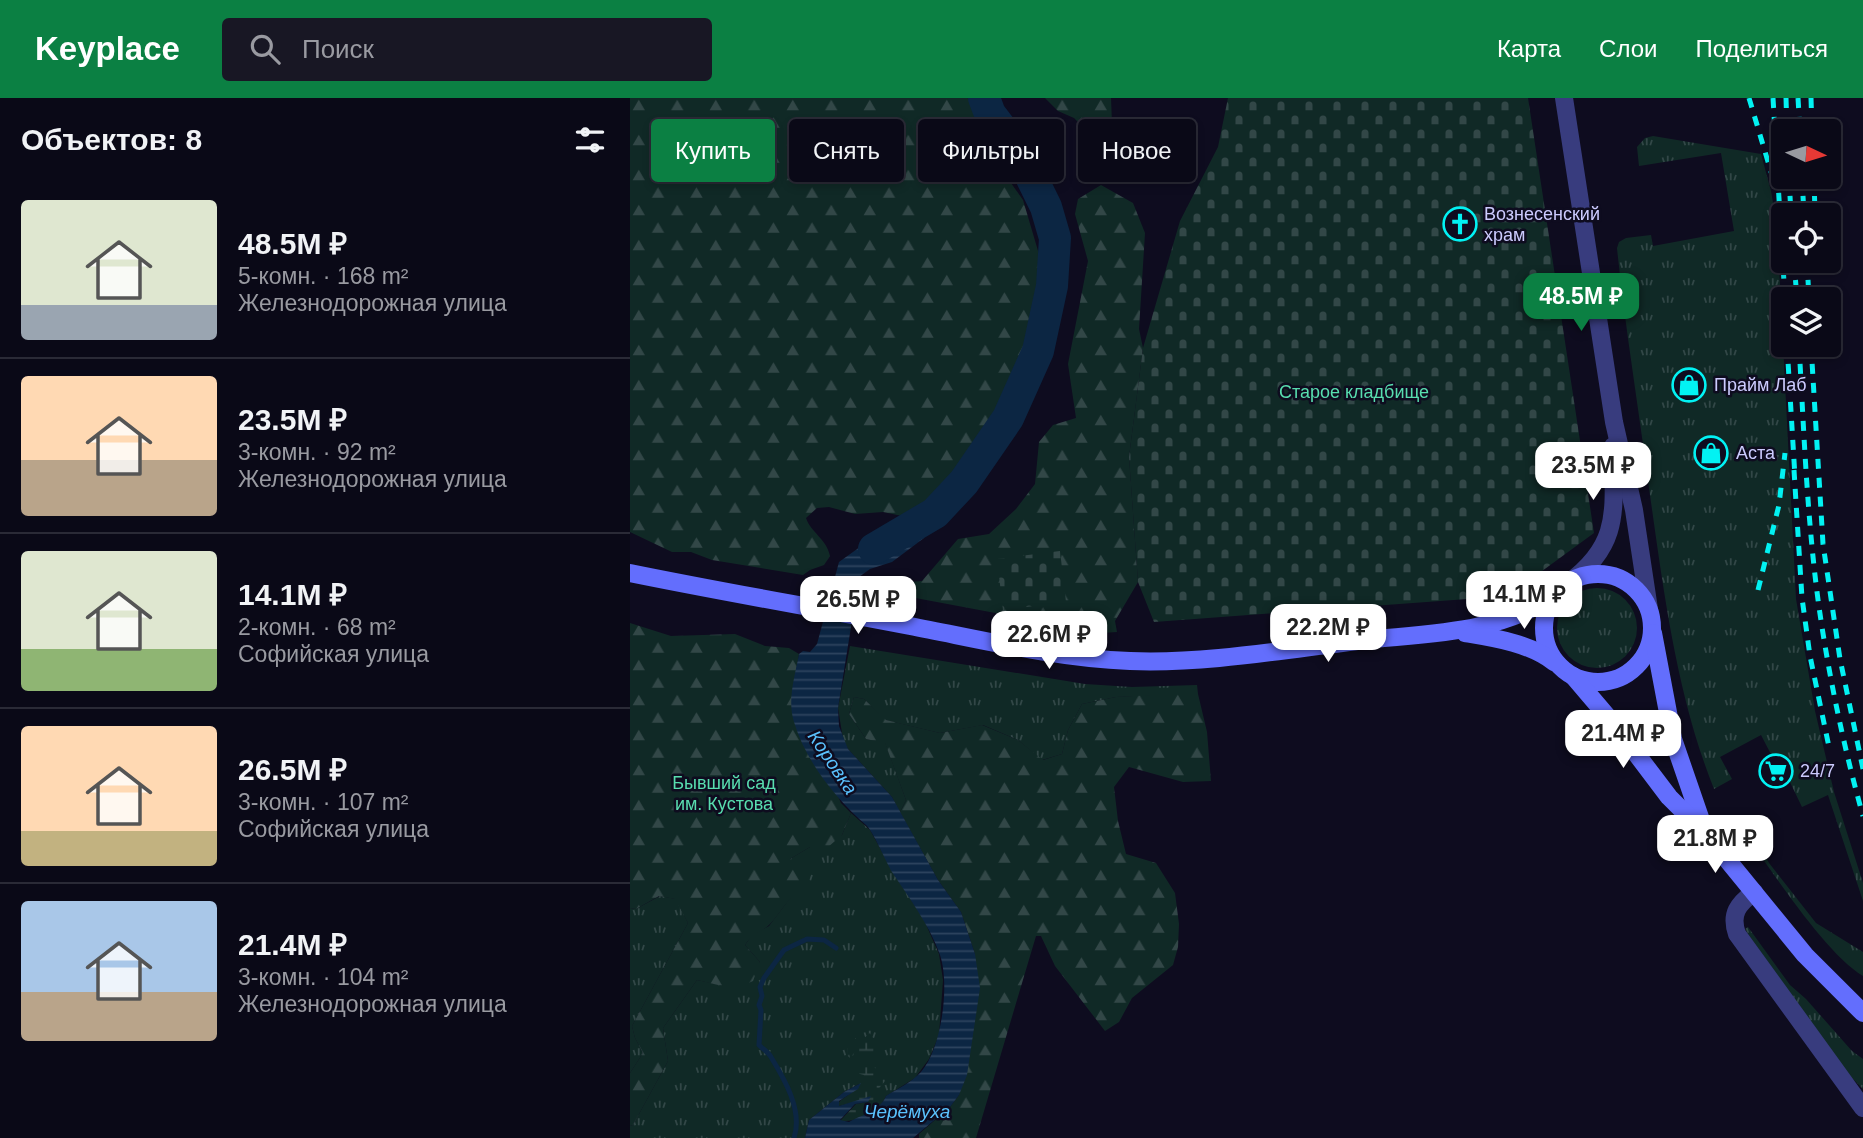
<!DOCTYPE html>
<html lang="ru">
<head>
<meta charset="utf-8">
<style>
	body { margin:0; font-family:Arial,sans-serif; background:#181724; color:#f1f3f6; height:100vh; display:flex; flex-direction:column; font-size:26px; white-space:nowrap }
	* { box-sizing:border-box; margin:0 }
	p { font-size:23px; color:#999aa1 }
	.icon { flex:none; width:38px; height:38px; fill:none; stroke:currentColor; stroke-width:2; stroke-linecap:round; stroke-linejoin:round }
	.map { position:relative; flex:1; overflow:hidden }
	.panel { display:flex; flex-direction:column; background:#0a0917; width:630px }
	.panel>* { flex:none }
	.guide { position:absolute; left:21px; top:21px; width:665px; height:63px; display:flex; gap:14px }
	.needle { width:46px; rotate:94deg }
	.controls { position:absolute; left:1141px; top:21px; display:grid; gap:14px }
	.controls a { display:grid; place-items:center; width:70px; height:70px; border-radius:7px; background:#0a0917; box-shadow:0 4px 10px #0003,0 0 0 2px #2a2a36; font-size:35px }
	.price { position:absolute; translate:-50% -60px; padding:0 16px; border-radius:14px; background:#fff; color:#222; font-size:23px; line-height:46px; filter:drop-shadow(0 2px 4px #0008) }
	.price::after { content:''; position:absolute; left:50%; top:42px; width:21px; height:16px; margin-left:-10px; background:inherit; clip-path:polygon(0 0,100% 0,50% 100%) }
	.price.active { background:#0b8043; color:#fff }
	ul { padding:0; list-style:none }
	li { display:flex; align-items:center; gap:21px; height:175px; padding:0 21px }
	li+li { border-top:2px solid #2a2a36 }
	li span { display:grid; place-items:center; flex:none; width:196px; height:140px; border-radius:7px; color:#555 }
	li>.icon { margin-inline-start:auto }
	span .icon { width:84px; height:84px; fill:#fffc; stroke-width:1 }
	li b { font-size:30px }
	h2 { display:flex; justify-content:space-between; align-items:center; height:84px; padding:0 21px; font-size:30px }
	.chip { padding:0 24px; border-radius:7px; background:#0a0917; box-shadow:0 4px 10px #0003,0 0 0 2px #2a2a36; font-size:24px; line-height:63px }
	.chip.active { background:#0b8043; color:#fff }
	header { display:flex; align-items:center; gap:42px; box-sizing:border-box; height:98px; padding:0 35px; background:#0b8043; color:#fff }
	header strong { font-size:33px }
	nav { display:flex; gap:38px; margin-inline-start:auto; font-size:24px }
	.search { width:490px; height:63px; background:#181724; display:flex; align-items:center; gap:18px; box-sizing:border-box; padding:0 24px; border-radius:7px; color:#999aa1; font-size:26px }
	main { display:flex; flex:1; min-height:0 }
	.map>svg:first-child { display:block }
	.grass { fill:url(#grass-tufts) }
	.forest { fill:url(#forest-firs) }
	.wetland { fill:url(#wetland-marsh) }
	.cemetery { fill:url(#cemetery-stones) }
	.water { fill:url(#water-rules) }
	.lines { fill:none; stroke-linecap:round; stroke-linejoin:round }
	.stream { stroke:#0c2643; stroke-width:5 }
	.river { stroke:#0c2643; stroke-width:32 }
	.minor { stroke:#383c7e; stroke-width:18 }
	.tertiary { stroke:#383c7e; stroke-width:18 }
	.secondary { stroke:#636efd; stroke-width:18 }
	.rail { stroke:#02f2f3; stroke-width:5; stroke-dasharray:10 9; stroke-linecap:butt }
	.labels { text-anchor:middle; stroke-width:5; stroke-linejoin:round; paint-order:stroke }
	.poi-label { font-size:18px; fill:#cccbfe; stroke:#0e0c1f; text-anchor:start }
	.park-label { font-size:18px; fill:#58ddaf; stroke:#0e0c1f }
	.water-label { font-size:19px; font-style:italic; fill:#5ac1fd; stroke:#0e0c1f }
</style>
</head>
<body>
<header>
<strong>Keyplace</strong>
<div class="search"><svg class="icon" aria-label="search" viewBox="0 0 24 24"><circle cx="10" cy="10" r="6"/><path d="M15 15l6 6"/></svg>Поиск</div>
<nav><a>Карта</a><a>Слои</a><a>Поделиться</a></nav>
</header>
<main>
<section class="panel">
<h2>Объектов: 8<svg class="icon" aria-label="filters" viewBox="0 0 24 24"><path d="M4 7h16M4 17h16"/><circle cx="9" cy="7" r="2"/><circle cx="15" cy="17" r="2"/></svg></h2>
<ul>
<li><span style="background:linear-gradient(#dfe7d0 75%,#9aa5b1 0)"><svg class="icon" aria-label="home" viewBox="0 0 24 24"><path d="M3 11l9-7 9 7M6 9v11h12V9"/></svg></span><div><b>48.5M ₽</b><p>5-комн. · 168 m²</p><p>Железнодорожная улица</p></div></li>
<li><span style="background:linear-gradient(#ffd9b3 60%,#b9a48a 0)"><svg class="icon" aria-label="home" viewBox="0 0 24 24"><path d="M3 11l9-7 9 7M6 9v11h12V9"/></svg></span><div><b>23.5M ₽</b><p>3-комн. · 92 m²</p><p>Железнодорожная улица</p></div></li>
<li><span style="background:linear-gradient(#dfe7d0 70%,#8fb573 0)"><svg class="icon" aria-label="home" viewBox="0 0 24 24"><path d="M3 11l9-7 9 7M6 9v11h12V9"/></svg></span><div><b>14.1M ₽</b><p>2-комн. · 68 m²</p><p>Софийская улица</p></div></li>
<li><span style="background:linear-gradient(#ffd9b3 75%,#c2b280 0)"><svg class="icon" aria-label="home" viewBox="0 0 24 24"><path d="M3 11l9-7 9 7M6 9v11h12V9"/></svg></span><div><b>26.5M ₽</b><p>3-комн. · 107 m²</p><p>Софийская улица</p></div></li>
<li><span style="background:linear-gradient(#a9c7e8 65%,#b9a48a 0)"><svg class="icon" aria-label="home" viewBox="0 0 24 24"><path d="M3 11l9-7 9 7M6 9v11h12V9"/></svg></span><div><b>21.4M ₽</b><p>3-комн. · 104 m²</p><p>Железнодорожная улица</p></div></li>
</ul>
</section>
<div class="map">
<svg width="1233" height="1040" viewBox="0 0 1233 1040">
	<defs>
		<pattern id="grass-tufts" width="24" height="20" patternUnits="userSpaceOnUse" patternTransform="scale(1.75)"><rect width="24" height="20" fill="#102926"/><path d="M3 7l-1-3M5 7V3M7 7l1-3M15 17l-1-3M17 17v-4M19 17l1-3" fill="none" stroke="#324747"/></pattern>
		<pattern id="forest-firs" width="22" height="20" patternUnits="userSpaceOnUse" patternTransform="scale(1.75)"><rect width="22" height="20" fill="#102926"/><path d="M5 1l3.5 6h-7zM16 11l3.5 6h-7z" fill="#324747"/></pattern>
		<pattern id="wetland-marsh" width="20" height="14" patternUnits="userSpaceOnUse" patternTransform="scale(1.75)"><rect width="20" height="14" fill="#102926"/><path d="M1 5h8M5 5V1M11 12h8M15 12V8" fill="none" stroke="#324747"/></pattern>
		<pattern id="cemetery-stones" width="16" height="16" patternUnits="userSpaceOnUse" patternTransform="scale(1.75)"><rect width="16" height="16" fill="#102926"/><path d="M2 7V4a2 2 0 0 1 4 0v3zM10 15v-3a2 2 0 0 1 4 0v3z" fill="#324747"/></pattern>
		<pattern id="water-rules" width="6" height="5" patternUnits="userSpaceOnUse" patternTransform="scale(1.75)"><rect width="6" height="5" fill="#0c2643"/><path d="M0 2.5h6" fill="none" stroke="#2e445f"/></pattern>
	</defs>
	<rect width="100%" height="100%" fill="#0e0c1f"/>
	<g class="grass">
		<path d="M1023,38L1131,56L1141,93L1147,129L1166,501L1185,613L1204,694L1233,785V803L1198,697L1172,709L1158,680L1161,678L1151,659L1144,662L1131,637L1090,659L1102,681L1084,691C1045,593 1033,487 1018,383C1008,306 995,228 987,150L989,144L996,140L1021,137L1023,148L1104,133L1091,55L1009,68L1007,49L1015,40Z"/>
		<circle cx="967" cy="530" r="40"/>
		<polygon points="220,548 455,586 502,589 567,587 568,596 486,599 452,606 438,632 432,656 412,662 388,642 353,627 310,635 255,622 234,601 224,599 219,616 236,641 255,644 276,702 270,714 262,699 218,651 213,641 208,610"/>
		<polygon points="221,715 240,732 263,774 294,822 309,856 313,882 309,937 299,961 285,980 256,998 239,1014 229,986 214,994 179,1022 175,1040 0,1040 0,1028 3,1027 38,963 33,930 67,882 105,890 130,864 115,847 122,837 139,828 164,795 160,761 180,749 212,737"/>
		<path d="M1129,747L1139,765L1186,825L1233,854V878C1198,857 1150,785 1125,750Z"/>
		<polygon points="30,798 46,801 58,825 2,928 5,940 13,955 0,975 0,810 6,811"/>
		<polygon points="1118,829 1160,887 1176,901 1222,953 1233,961 1233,991 1220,978 1118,836 1115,831"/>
	</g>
	<g class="forest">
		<path d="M0,0H343L345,22L360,55L393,102L411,163L403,236L385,283L363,330L312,396L277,419L253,414L225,416L199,409L187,410L176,420C181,435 196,440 200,458L194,467L180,472L173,477L82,462L61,454H42L0,434Z"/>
		<polygon points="415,0 481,0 482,26 474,36 456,32 444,20 428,13"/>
		<polygon points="471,87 503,105 515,135 509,231 513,250 499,359 508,484 485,523 487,534 471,535 259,495 255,486 292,483 328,441 359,436 386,411 405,386 409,344 423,327 446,320 438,266 458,163 445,116 448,101"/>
		<path d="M0,525L41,538L105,536L135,548L159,550L169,556L162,597L211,705L221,715L212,737L198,749H180L160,761L177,768L180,785C159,797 156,808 141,825C132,835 124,833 115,847L130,864L123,883L105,891L67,882L33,930L38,963L3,1027L0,1028V975L13,955L5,940L2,928L58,825L45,801L29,798L6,811L0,810Z"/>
		<polygon points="539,596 568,596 577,634 581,683 553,684 499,669 484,689 488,723 496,756 526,765 545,795 549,826 548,849 543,867 502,900 489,924 475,933 425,868 411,838 406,838 346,1040 289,1040 289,1036 320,1009 329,997 345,856 331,814 308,782 270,714 276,702 255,645 236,641 219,616 224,599 234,601 256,622 310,635 352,627 388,642 413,662 432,656 438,632 452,606 486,599"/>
	</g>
	<path class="wetland" d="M240,935C247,945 245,953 240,964L249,974L260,973L262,975L244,996L246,998H256C250,1013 225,1025 210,1023L226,1006L238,1004L231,1002L209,1008V1004C220,995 231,991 234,977L226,975L222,970L230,966L232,956L230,954H225L220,960L217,957L218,950L227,946L225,940L233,941Z"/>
	<g class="cemetery">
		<polygon points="598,0 898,0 964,435 878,498 524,524 508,484 499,359 513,250 550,123 588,49"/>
		<polygon points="430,453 436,504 373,512 367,461"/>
	</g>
	<path class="water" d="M269,421L294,440L262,464L240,471L229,479L208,610L209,628L218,651L262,699L308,782L331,814L345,856L350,890L337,977L329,997L320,1009L283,1040H175L179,1022L214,994L231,985L228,991L209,1003V1008L241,998L238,1004L225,1006L210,1022L219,1024C231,1017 250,1013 256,998C267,991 282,984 291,974C312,950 320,886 310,857C299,826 279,800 262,774C256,764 243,733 236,727C206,701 176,664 164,624C157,602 165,578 169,556L173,553L180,554L187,546L209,464Z"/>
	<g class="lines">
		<path class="stream" d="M164,1040C173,1013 155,982 141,959C138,954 133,951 129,947L131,912L129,907L132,898L130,889L134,880L154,852L177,841L194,842L206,850"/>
		<polyline class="river" points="244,451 305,415 334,384 378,320 408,253 422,188 425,140 416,109 389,54 360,16 354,0"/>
		<path class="minor" d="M1124,794C1108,806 1100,816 1107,836L1233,1010"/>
		<g class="tertiary">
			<polyline points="934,0 984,324 1004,412 1019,511"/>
			<path d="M938,485C993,445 983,409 983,348"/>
		</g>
		<g class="secondary">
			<path d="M0,475C93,494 187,510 280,528C353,542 426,560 500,563C578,566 658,551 736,542C803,535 867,535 924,498"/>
			<circle cx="968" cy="530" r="54"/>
			<path d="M835,535C865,540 899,545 924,564"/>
			<polyline points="1023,535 1043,641 1074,731"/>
			<polyline points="943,578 983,625 1039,699 1077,737 1175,857 1233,915"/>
		</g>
		<g class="rail">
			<polyline points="1119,0 1142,77"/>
			<polyline points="1143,0 1155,201"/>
			<polyline points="1156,0 1157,33"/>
			<polyline points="1168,0 1170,33"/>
			<polyline points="1181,0 1182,33"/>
			<polyline points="1159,79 1161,117"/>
			<polyline points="1172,79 1174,117"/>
			<polyline points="1184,79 1185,117"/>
			<polyline points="1164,163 1167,201"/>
			<polyline points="1177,163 1179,201"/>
			<polyline points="1157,247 1165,379"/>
			<path d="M1169,247C1174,334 1177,422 1189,509C1199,579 1214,650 1233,718"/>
			<polyline points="1181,247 1193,446 1210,561 1233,671"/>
			<polyline points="1164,372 1172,500 1180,558 1199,649"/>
			<polyline points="1128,492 1149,407 1155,355"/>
		</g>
	</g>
	<defs>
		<symbol id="church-ring" viewBox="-11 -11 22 22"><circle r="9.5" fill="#0e0c1f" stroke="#02f2f3" stroke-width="1.5"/><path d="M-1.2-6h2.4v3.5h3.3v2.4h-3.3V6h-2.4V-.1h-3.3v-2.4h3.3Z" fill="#02f2f3"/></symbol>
		<symbol id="shop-ring" viewBox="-11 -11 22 22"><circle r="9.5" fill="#0e0c1f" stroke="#02f2f3" stroke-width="1.5"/><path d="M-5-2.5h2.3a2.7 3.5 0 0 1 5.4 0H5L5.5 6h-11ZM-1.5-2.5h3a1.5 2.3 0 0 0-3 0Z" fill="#02f2f3"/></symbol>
		<symbol id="supermarket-ring" viewBox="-11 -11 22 22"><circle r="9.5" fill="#0e0c1f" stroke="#02f2f3" stroke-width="1.5"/><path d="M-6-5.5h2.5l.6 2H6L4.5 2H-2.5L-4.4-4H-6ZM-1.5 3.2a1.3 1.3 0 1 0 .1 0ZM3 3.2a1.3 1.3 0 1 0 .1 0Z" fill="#02f2f3"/></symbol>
	</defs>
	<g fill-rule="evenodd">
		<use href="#church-ring" x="811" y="107" width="38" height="38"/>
		<use href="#shop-ring" x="1040" y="268" width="38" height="38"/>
		<use href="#shop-ring" x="1062" y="336" width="38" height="38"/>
		<use href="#supermarket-ring" x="1127" y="654" width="38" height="38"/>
	</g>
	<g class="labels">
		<g class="poi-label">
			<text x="854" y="122">Вознесенский<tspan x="854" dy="21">храм</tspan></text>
			<text x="1084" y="293">Прайм Лаб</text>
			<text x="1106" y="361">Аста</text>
			<text x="1170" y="679">24/7</text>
		</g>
		<g class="park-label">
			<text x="724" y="300">Старое кладбище</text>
			<text x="94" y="691">Бывший сад<tspan x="94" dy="21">им. Кустова</tspan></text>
		</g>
		<g class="water-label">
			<text transform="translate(203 664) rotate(56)" y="7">Коровка</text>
			<text x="277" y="1020">Черёмуха</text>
		</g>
	</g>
</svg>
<div class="controls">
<a><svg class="needle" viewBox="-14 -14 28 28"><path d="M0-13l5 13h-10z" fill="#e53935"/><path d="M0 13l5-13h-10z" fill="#999aa1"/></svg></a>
<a><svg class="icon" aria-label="locate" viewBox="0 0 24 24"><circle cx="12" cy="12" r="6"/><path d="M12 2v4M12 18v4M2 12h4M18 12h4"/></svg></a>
<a><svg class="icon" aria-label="layers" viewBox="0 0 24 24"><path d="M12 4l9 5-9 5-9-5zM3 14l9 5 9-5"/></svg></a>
</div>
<b class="price active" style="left:951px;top:235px">48.5M ₽</b>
<b class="price" style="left:963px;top:404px">23.5M ₽</b>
<b class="price" style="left:894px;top:533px">14.1M ₽</b>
<b class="price" style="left:228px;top:538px">26.5M ₽</b>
<b class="price" style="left:698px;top:566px">22.2M ₽</b>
<b class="price" style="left:419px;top:573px">22.6M ₽</b>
<b class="price" style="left:993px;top:672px">21.4M ₽</b>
<b class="price" style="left:1085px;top:777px">21.8M ₽</b>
<div class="guide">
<a class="chip active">Купить</a>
<a class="chip">Снять</a>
<a class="chip">Фильтры</a>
<a class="chip">Новое</a>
</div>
</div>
</main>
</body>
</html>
